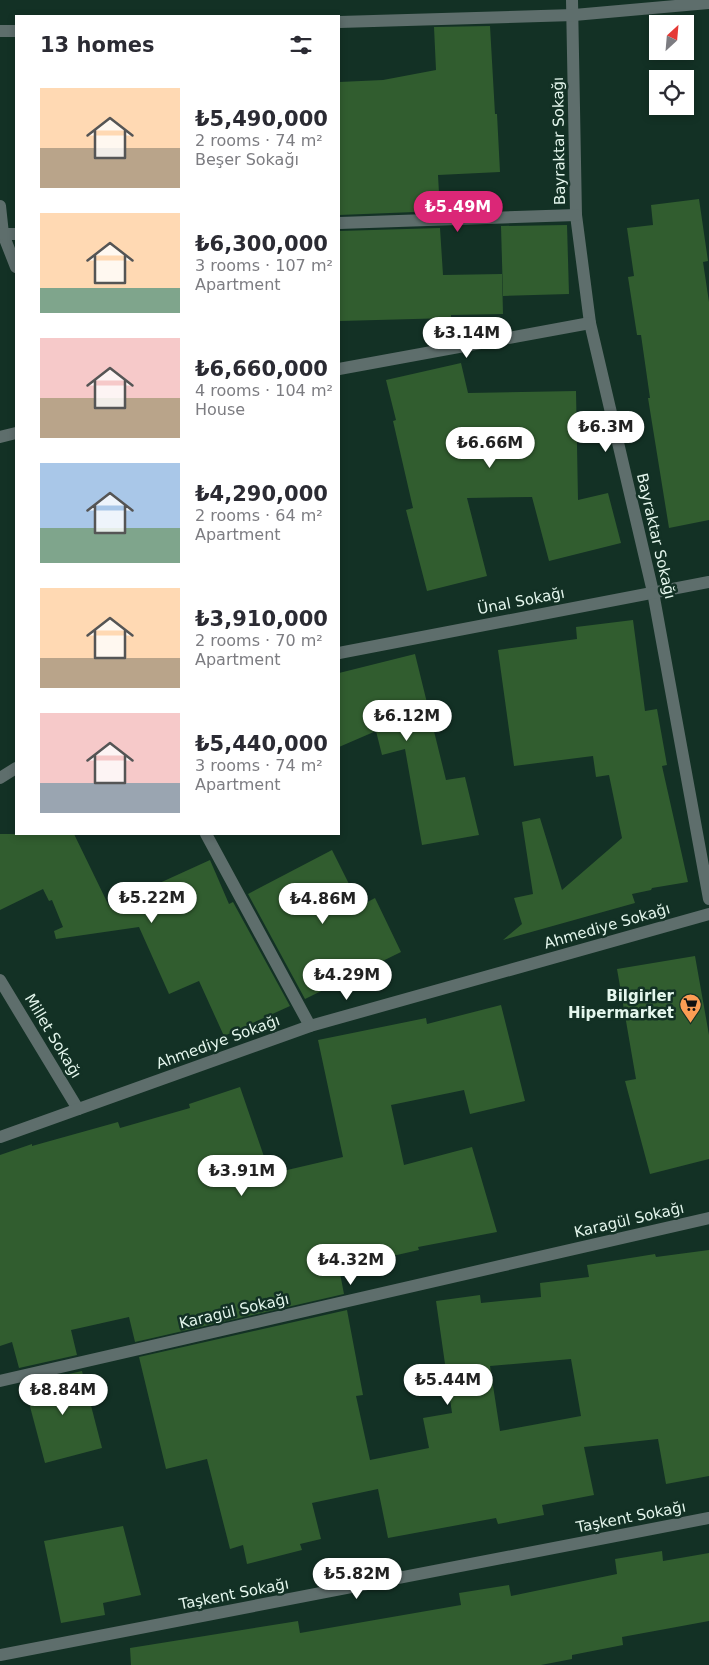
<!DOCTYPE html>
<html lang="en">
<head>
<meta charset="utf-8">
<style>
	body { margin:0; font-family:"DejaVu Sans",sans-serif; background:#f2f2f3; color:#2b2b33; height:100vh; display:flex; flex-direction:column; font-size:19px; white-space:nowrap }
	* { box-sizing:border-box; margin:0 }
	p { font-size:16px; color:#7c7c81 }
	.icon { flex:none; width:28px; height:28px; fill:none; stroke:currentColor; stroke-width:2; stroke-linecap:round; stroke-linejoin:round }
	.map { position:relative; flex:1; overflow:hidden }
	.drawer { position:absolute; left:15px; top:15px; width:325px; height:820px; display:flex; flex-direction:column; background:#fff; border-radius:0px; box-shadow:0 2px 8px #0003 }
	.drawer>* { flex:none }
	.needle { width:32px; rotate:26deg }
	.fabs { position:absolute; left:649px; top:15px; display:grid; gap:10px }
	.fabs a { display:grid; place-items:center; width:45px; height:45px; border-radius:0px; background:#fff; box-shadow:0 2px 8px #0003; font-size:25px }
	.price { position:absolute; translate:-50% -42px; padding:0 11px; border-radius:18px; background:#fff; color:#222; font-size:16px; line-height:32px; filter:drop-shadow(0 1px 2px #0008) }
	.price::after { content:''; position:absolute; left:50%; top:30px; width:15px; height:11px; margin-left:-8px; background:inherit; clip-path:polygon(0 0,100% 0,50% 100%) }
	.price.active { background:#db2777; color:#fff }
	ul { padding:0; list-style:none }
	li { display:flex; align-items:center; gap:15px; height:125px; padding:0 25px }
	li span { display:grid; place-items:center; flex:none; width:140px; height:100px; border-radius:0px; color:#555 }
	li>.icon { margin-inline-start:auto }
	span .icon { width:60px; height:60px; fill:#fffc; stroke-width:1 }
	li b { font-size:21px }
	h2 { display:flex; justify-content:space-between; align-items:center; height:60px; padding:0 25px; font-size:21px }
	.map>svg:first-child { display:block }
	.building { fill:#315d2f; fill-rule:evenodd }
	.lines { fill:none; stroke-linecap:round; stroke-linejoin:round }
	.minor { stroke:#5e6e6c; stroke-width:12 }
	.labels { text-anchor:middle; stroke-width:5; stroke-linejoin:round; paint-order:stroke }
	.street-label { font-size:15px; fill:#e4f6ed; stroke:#133125 }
	.poi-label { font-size:15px; font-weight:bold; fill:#e4f6ed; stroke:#133125; text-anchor:end }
</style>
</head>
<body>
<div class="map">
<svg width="709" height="1665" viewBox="0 0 709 1665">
	<rect width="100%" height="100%" fill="#133125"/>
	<g class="building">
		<polygon points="490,26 495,114 497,114 500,172 438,175 440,211 339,215 339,82 383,80 436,70 434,27"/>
		<polygon points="699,199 708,261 703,262 709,302 709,520 669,528 648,398 650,398 641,335 637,335 628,277 634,276 627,228 653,225 651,205"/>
		<polygon points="567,225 569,294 503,296 501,226"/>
		<polygon points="440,228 443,275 502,274 503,314 451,315 451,318 340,321 339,231"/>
		<polygon points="461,363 468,393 576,391 578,500 608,493 621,543 549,561 532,497 467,498 487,576 427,591 406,510 413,508 393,421 396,420 386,380"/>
		<polygon points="633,620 645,711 657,709 667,765 662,766 688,882 652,888 651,890 632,894 635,903 503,940 522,924 514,898 533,894 522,822 540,818 562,890 622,838 609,775 596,777 593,756 514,766 498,650 577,639 576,627"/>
		<polygon points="415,654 446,780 465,777 479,835 422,845 405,749 382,755 376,731 339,747 339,673"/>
		<polygon points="0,834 74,834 109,906 210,860 229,904 233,902 290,1006 224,1036 199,981 169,994 139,927 56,939 54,931 63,927 52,900 49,901 43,889 0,910"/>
		<polygon points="332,850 360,906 375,898 401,952 305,999 248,894"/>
		<polygon points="695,956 709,1035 709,1159 650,1174 625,1081 636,1079 617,969"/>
		<polygon points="501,1005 525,1101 470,1114 464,1090 391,1105 404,1165 472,1147 497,1232 418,1247 419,1250 339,1268 344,1294 135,1342 129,1317 71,1330 77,1355 19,1368 12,1342 0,1346 0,1155 32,1144 32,1146 118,1122 120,1128 190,1108 189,1104 240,1087 270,1174 343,1157 318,1040 426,1018 427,1024"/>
		<path d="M709,1250V1476L666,1484L658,1439L584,1447L594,1495L542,1505L544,1515L498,1524L496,1518L388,1538L378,1489L312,1503L321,1539L300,1544L302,1550L247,1564L243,1545L230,1549L207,1459L166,1469L139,1357L347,1310L363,1395L356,1396L370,1460L429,1448L423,1418L452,1413L436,1301L480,1295L481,1303L541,1297L540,1283L589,1277L587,1265L655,1254L656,1257ZM571,1359L581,1416L500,1431L490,1366Z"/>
		<polygon points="82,1371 102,1448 45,1463 24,1384"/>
		<polygon points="123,1526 141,1595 103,1603 105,1615 61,1623 44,1541"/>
		<polygon points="662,1551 663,1561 709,1553 709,1621 622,1637 623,1645 572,1655 572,1659 541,1665 131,1665 130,1648 298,1621 300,1633 461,1605 459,1593 509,1585 511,1596 617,1574 615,1559"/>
	</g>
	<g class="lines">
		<g class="minor">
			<polyline points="572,0 576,215 590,323 653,592 709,899"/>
			<polyline points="339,22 574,15 709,3"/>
			<polyline points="0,31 16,31"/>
			<polyline points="0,206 3,234 16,267"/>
			<polyline points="339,223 576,215"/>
			<polyline points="3,234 16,234"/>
			<polyline points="339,369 590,323"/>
			<polyline points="0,437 16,433"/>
			<polyline points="339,653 709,582"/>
			<polyline points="0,778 16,768"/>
			<polyline points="206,834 310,1026"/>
			<polyline points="0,980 78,1109"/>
			<polyline points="0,1137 310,1026 709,914"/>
			<polyline points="0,1381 709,1218"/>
			<polyline points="0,1655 709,1518"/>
		</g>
	</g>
	<defs>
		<symbol id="supermarket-pin" viewBox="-11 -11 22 30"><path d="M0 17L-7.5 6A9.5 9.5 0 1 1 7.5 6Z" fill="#fc9d54" stroke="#133125"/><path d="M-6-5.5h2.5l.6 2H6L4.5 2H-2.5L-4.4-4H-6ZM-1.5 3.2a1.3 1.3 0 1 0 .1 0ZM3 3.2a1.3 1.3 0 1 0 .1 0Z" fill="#111"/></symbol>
	</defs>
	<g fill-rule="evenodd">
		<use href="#supermarket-pin" x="678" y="992" width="25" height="34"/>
	</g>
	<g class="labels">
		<g class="street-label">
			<text transform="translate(559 141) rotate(-91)" y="5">Bayraktar Sokağı</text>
			<text transform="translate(656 536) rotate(77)" y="5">Bayraktar Sokağı</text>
			<text transform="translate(521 601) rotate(-11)" y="5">Ünal Sokağı</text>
			<text transform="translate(607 926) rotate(-16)" y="5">Ahmediye Sokağı</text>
			<text transform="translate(53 1036) rotate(59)" y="5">Millet Sokağı</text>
			<text transform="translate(218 1042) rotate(-20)" y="5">Ahmediye Sokağı</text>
			<text transform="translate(629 1220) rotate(-13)" y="5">Karagül Sokağı</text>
			<text transform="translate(234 1311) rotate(-13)" y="5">Karagül Sokağı</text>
			<text transform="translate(631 1517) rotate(-11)" y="5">Taşkent Sokağı</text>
			<text transform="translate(234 1594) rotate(-11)" y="5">Taşkent Sokağı</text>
		</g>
		<g class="poi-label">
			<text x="674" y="1001">Bilgirler<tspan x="674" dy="17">Hipermarket</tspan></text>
		</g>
	</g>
</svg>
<div class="fabs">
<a><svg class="needle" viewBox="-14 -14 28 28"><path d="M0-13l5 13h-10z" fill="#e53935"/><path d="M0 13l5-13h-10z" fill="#7c7c81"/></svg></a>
<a><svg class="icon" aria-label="locate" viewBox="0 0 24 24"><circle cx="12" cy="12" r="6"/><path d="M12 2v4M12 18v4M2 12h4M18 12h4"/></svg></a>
</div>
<b class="price active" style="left:458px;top:233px">₺5.49M</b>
<b class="price" style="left:467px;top:359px">₺3.14M</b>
<b class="price" style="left:606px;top:453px">₺6.3M</b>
<b class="price" style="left:490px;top:469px">₺6.66M</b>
<b class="price" style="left:407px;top:742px">₺6.12M</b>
<b class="price" style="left:152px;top:924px">₺5.22M</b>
<b class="price" style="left:323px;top:925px">₺4.86M</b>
<b class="price" style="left:347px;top:1001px">₺4.29M</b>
<b class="price" style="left:242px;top:1197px">₺3.91M</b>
<b class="price" style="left:351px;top:1286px">₺4.32M</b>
<b class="price" style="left:448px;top:1406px">₺5.44M</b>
<b class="price" style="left:63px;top:1416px">₺8.84M</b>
<b class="price" style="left:357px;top:1600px">₺5.82M</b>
<section class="drawer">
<h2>13 homes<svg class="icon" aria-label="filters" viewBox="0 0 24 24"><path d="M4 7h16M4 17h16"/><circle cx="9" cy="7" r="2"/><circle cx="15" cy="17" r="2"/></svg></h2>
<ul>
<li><span style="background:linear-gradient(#ffd9b3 60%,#b9a48a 0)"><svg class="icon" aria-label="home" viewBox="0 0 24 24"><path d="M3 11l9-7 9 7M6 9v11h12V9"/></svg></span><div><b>₺5,490,000</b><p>2 rooms · 74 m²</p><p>Beşer Sokağı</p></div></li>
<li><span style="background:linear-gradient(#ffd9b3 75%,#7fa58c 0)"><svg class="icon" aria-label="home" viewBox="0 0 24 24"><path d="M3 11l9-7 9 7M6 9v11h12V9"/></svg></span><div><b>₺6,300,000</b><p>3 rooms · 107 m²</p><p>Apartment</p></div></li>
<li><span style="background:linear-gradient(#f6c9c9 60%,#b9a48a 0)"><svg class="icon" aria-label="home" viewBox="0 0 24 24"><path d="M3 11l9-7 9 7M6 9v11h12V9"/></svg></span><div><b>₺6,660,000</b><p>4 rooms · 104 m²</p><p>House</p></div></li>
<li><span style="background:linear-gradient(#a9c7e8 65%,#7fa58c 0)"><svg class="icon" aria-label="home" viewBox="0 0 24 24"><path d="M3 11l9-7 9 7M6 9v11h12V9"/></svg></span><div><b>₺4,290,000</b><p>2 rooms · 64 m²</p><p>Apartment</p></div></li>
<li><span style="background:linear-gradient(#ffd9b3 70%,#b9a48a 0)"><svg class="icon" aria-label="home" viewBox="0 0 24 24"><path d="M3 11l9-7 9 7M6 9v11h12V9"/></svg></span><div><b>₺3,910,000</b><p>2 rooms · 70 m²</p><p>Apartment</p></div></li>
<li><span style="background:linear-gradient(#f6c9c9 70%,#9aa5b1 0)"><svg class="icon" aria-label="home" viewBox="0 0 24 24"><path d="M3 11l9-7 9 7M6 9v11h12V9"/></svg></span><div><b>₺5,440,000</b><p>3 rooms · 74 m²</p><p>Apartment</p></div></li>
</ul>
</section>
</div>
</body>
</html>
